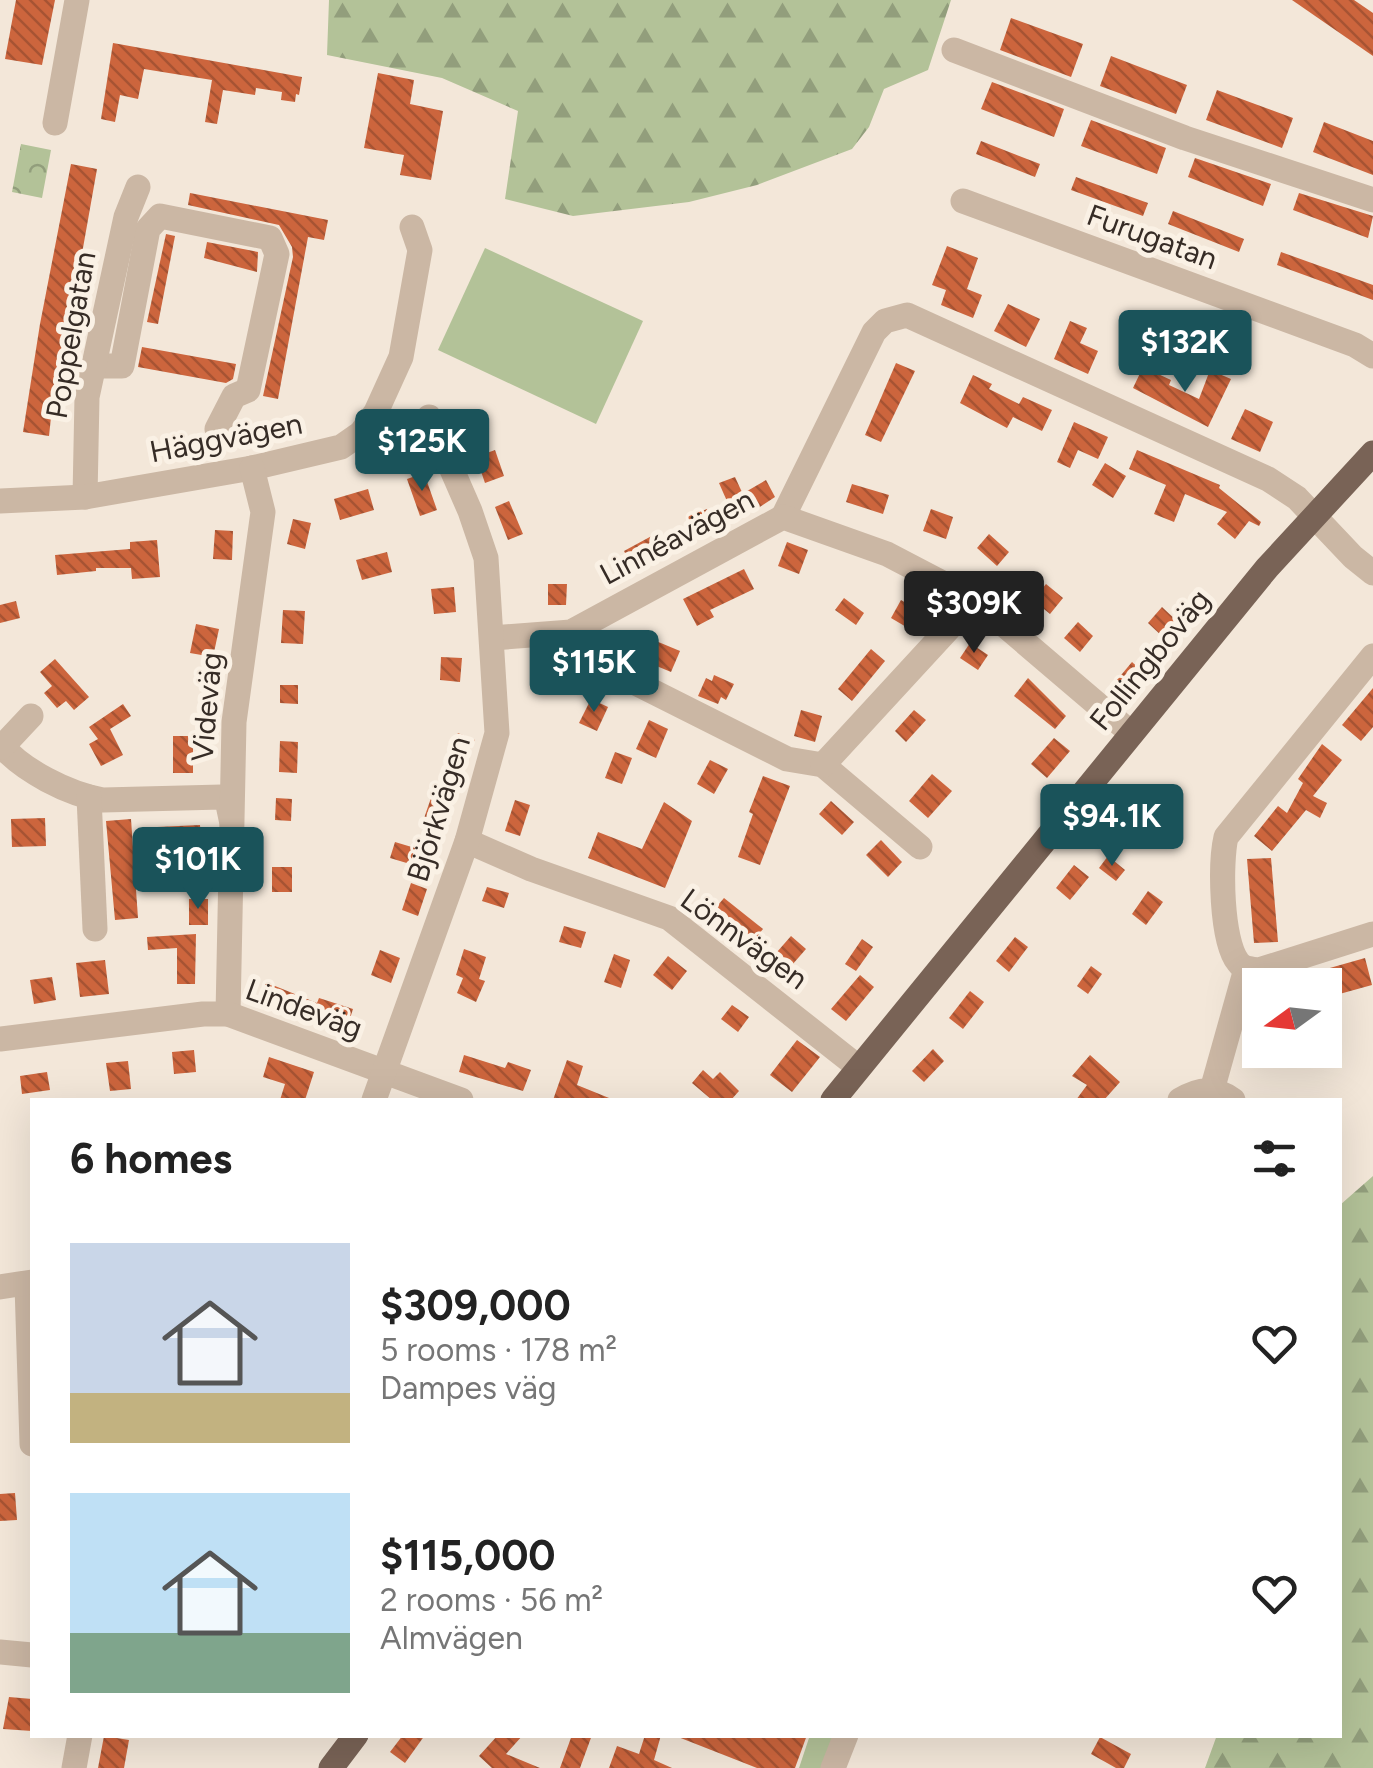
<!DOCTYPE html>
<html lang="en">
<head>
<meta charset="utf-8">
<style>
	body { margin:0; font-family:Figtree,sans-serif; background:#f6f6f6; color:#222; height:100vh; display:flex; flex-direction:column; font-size:38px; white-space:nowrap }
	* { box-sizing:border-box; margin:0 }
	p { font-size:32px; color:#767676 }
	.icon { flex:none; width:55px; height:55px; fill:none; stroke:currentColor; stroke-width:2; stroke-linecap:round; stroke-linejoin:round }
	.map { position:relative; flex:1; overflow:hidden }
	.side { position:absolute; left:30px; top:1098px; width:1312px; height:640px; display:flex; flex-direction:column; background:#fff; border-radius:0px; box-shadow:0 10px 40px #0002 }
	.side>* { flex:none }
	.needle { width:65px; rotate:255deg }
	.tools { position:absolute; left:1242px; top:968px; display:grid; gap:20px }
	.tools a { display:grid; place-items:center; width:100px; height:100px; border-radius:0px; background:#fff; box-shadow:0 10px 40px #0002; font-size:50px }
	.price { position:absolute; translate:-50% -85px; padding:0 22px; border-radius:10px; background:#1a535a; color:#fff; font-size:32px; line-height:65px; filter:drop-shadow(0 2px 5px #0008) }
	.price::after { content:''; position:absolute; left:50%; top:60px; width:30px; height:22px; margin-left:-15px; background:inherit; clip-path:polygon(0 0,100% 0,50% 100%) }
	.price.selected { background:#222; color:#fff }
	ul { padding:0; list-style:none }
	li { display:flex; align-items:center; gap:30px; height:250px; padding:0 40px }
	li span { display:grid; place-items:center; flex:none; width:280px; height:200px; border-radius:0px; color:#555 }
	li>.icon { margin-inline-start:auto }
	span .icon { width:120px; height:120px; fill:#fffc; stroke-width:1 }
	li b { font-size:42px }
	h2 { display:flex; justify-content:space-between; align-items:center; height:120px; padding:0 40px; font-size:42px }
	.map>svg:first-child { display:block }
	.grass { fill:#b3c298 }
	.forest { fill:url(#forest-firs) }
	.park { fill:url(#park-crowns) }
	.building { fill:url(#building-back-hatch) }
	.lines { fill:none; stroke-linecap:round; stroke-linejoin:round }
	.minor { stroke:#cbb7a4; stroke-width:25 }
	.major { stroke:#796356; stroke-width:25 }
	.labels { text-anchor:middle; stroke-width:10; stroke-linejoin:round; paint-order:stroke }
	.street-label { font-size:30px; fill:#362c26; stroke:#faf1e5 }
</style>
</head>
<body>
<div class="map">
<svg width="1373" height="1768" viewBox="0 0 1373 1768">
	<defs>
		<pattern id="forest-firs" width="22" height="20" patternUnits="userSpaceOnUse" patternTransform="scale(2.5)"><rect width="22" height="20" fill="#b3c298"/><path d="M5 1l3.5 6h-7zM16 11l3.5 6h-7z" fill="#929e7c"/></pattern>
		<pattern id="park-crowns" width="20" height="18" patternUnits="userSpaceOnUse" patternTransform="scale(2.5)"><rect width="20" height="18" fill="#b3c298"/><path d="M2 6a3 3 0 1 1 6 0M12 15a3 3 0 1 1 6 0" fill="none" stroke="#929e7c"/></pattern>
		<pattern id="building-back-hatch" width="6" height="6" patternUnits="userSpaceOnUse" patternTransform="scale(2.5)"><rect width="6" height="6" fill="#cc653d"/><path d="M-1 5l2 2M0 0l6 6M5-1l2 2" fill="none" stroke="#a65333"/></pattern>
	</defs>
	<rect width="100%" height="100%" fill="#f3e7d9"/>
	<g class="grass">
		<polygon points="485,248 643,321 596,424 438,350"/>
		<polygon points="810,1735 834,1735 823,1768 799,1768"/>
	</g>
	<g class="forest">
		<polygon points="329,0 951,0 928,70 884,89 869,127 852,149 757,185 689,202 573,216 505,199 518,111 442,78 327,55"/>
		<polygon points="1373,1176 1373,1768 1205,1768 1217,1735 1340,1735 1340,1205"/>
	</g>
	<polygon class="park" points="21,144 51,150 42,198 12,192"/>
	<g class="building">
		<polygon points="16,0 55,0 42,65 5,59"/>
		<polygon points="1292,0 1354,0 1373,13 1373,56"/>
		<polygon points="1011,18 1083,44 1071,77 1000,50"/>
		<polygon points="113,43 302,77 299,95 296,94 295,102 281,100 282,92 256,88 255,95 223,90 217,124 205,122 212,80 144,69 138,99 120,95 115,122 101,119"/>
		<polygon points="1111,56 1187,85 1176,114 1100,86"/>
		<polygon points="378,73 414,80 410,104 443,111 431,180 400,175 404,155 364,148"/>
		<polygon points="992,82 1064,109 1054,137 981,109"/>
		<polygon points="1217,90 1293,118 1282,148 1206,120"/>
		<polygon points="1091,120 1166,148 1157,174 1081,146"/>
		<polygon points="1324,122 1373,141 1373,175 1313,152"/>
		<polygon points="981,141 1040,164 1035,177 976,154"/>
		<polygon points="1195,158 1271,184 1263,206 1188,177"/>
		<polygon points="71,164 97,169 72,310 55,380 49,436 23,432 40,324"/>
		<polygon points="1076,177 1148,203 1143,216 1071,190"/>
		<polygon points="190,193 328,220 324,240 308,237 278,399 263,396 293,257 292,247 279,225 188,205"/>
		<polygon points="1299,193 1373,216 1368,238 1293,210"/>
		<polygon points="1173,211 1244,239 1239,252 1168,224"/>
		<polygon points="166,234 175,236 158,324 147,322"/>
		<polygon points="207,242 258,252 257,272 204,258"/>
		<polygon points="947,246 978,258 967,289 982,295 973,318 941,305 946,290 932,285"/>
		<polygon points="1281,252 1373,285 1373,300 1277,265"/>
		<polygon points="1008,304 1040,319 1026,347 994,331"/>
		<polygon points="1070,321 1087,328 1080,343 1098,351 1088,374 1054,359"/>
		<polygon points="142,347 236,364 233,379 226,383 138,367"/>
		<polygon points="896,363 915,371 881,442 865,435"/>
		<polygon points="1143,367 1171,380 1169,385 1199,399 1210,370 1231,379 1208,427 1133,388"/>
		<polygon points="973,375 992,384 989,389 1019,404 1023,397 1052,410 1042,431 1013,417 1007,428 960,403"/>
		<polygon points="1245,409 1273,422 1260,452 1231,439"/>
		<polygon points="1074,422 1108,437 1098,459 1078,450 1070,468 1057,462"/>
		<polygon points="495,450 504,476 485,483 476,457"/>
		<polygon points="1137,450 1220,485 1219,488 1261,522 1259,526 1249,521 1235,539 1217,524 1227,512 1185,494 1174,522 1154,514 1166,485 1129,469"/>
		<polygon points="1105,463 1126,476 1113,498 1092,485"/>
		<polygon points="424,473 437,510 420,516 407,479"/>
		<polygon points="735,477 746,501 730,508 719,483"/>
		<polygon points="766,480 775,497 752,512 742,494"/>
		<polygon points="852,484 889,495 883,514 846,502"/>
		<polygon points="368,489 374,510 340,520 334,499"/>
		<polygon points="509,501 523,534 508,540 495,507"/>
		<polygon points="707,509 714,527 694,535 687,517"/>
		<polygon points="931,509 953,517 946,539 923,531"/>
		<polygon points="293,519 311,523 305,549 287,544"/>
		<polygon points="215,530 233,531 232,560 213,559"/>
		<polygon points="659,532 669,550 633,569 624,551"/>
		<polygon points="989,534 1009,552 997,566 977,548"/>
		<polygon points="157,540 160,577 132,579 131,568 96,568 96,571 57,575 55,555 130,549 130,542"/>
		<polygon points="787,542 808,550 799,574 778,566"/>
		<polygon points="387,552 392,572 362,580 356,560"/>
		<polygon points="744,569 754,589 710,610 714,617 697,626 683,599"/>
		<polygon points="548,584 567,584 566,605 548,605"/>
		<polygon points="1046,584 1063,598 1050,614 1033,600"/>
		<polygon points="454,587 456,612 434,614 431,589"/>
		<polygon points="844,598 864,613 856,625 835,610"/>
		<polygon points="901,600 918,610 908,628 891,618"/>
		<polygon points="16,601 20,618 0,623 0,605"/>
		<polygon points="1162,607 1178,622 1164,638 1148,623"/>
		<polygon points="283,610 305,611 303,644 281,643"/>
		<polygon points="1078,622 1093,636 1080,652 1064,638"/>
		<polygon points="196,624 219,629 213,657 190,653"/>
		<polygon points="644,636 680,651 671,672 635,657"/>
		<polygon points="970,643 988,655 978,670 960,658"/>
		<polygon points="871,649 885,661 852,701 838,689"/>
		<polygon points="441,657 462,658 460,682 440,680"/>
		<polygon points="55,659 89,697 74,710 66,701 57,708 44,693 52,686 40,672"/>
		<polygon points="1132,662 1144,673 1130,690 1117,680"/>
		<polygon points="714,675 734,684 726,700 721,697 718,704 698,696 706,678 712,681"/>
		<polygon points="1028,678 1066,716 1055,729 1014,696"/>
		<polygon points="280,685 298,685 298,704 280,703"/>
		<polygon points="1373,688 1373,727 1361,741 1342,725"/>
		<polygon points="591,699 608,707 597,731 579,723"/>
		<polygon points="123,704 131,716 110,729 123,755 101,766 89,744 98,739 89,727"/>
		<polygon points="801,710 822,716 815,742 794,736"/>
		<polygon points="914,710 926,720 906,742 895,731"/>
		<polygon points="649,720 668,729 656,758 636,749"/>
		<polygon points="458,733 475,740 464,763 448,756"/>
		<rect x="173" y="736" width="20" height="37"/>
		<polygon points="1054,738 1070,751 1047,778 1031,764"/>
		<polygon points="280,741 298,742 297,773 279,772"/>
		<polygon points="1322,744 1342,760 1313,796 1327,803 1320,818 1306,810 1272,851 1254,836 1278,806 1287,813 1303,783 1298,779"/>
		<polygon points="615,752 632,758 622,784 605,778"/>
		<polygon points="710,760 728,769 714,794 697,784"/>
		<polygon points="932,774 952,791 928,818 909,801"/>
		<polygon points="763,776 790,786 760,865 738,857 753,814 749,812"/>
		<polygon points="276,798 292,799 291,821 275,820"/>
		<polygon points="431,798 450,805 440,834 421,827"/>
		<polygon points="515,800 530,805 520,836 505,831"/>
		<polygon points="831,801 854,822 842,835 819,814"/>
		<polygon points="664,802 692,821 665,888 588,858 598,832 642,849"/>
		<polygon points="45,818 46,846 12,847 11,819"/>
		<polygon points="131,819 138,918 115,920 106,821"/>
		<polygon points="200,825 202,849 158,851 157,827"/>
		<polygon points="881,840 902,862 888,877 866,855"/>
		<polygon points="395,842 415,848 410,864 390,858"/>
		<polygon points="213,854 214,884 199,885 197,855"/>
		<polygon points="1108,856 1125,870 1116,881 1099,868"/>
		<polygon points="1271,858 1278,942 1254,943 1247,859"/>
		<polygon points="1074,865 1089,877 1070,900 1056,888"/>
		<rect x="272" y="867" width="20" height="25"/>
		<polygon points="411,883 427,889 418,916 402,910"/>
		<polygon points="487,887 509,893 504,908 482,901"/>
		<polygon points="1148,891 1163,902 1146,925 1132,914"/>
		<polygon points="724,898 763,929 750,945 712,912"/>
		<rect x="189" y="899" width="19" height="26"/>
		<polygon points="564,926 586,932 581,948 559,942"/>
		<polygon points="196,934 195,984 177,984 177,948 148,950 147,937"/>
		<polygon points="791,936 806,949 785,973 770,960"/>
		<polygon points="1015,937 1028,947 1009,972 996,961"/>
		<polygon points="862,939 873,947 856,971 845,964"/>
		<polygon points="464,949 486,957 479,979 485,981 476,1002 457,993 463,978 456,975"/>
		<polygon points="380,950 400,958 391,983 371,975"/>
		<polygon points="614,954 630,960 621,988 604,982"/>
		<polygon points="668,956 687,971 672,990 653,975"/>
		<polygon points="1365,958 1372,985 1325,998 1325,985 1285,985 1284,981"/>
		<polygon points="105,960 109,994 80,997 76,963"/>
		<polygon points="1091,966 1102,974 1088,994 1077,986"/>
		<polygon points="860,975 874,987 846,1021 831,1009"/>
		<polygon points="52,977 56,1000 34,1004 30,980"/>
		<polygon points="263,984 275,986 317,1003 319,998 353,1009 347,1028 305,1015 304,1018 258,1000"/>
		<polygon points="970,991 984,1002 963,1029 949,1018"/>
		<polygon points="732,1005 749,1017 738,1032 721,1019"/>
		<polygon points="797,1040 820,1057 792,1092 770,1075"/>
		<polygon points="933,1049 944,1061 924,1082 912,1071"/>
		<polygon points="194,1050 196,1072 174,1074 172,1052"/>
		<polygon points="464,1055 505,1068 508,1062 531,1070 523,1091 459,1072"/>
		<polygon points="1090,1055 1120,1082 1104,1100 1076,1100 1087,1085 1072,1076"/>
		<polygon points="269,1057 314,1072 305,1100 280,1100 285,1084 263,1077"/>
		<polygon points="567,1060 583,1066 577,1085 614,1100 553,1100"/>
		<polygon points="128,1061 131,1089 110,1091 106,1063"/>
		<polygon points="703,1070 713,1079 720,1072 739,1091 731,1100 712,1100 692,1083"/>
		<polygon points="47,1072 50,1090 22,1094 20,1076"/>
		<polygon points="15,1493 17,1520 0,1521 0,1494"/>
		<polygon points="9,1697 32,1699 32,1731 3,1729"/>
		<polygon points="403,1735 425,1735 405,1763 390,1752"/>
		<polygon points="498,1735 523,1735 506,1754 540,1768 492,1768 479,1756"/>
		<polygon points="572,1735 592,1735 580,1768 560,1768"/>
		<polygon points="645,1735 661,1735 654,1760 672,1768 609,1768 617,1746 639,1754"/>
		<polygon points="673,1735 807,1735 795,1768 757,1768"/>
		<polygon points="104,1736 129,1740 124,1768 98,1768"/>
		<polygon points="1100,1737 1131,1754 1124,1768 1116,1768 1091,1754"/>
	</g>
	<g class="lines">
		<g class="minor">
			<polyline points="954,50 1185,138 1373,200"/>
			<polyline points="55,123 77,0"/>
			<polyline points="963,201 1355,345 1373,356"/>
			<polyline points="94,366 122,366 148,229 160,216 270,238 277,254 248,390 234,396 217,429"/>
			<polyline points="85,497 87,397 126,217 138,187"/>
			<polyline points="0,501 85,497 252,468 341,447 361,433 376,412 401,357 420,250 412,227"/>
			<polyline points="783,517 874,332 885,321 907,315 1268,479 1297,498 1353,557 1373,573"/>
			<polyline points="571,632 606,668 787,759 823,765 920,847"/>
			<polyline points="492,638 571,632 783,517 887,554 975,600 1131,733"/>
			<path d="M1373,656L1226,837C1220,863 1221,941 1238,962C1243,969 1250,969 1259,970L1373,934"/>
			<path d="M0,744C23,771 68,794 103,800L222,797L227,800L231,819"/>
			<polyline points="2,747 31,716"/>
			<polyline points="823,765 975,600"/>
			<polyline points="89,797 95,929"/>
			<polyline points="467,841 531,869 669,918 858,1067"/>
			<polyline points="228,1014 234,722 263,512 252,468"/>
			<polyline points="0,1039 203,1014 228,1014 461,1100"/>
			<polyline points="1212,1090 1246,969"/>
			<polyline points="374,1100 467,841 497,733 486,558 470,511 429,417"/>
			<path d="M1180,1100C1200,1088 1214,1087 1233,1100"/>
			<polyline points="27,1285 32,1444"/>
			<polyline points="0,1287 32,1282"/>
			<polyline points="0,1652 32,1655"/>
			<polyline points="74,1768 80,1735"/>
			<polyline points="833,1768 846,1735"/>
		</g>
		<g class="major">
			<polyline points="833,1100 1267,568 1373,453"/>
			<polyline points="331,1768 356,1735"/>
		</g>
	</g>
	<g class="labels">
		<g class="street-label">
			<text transform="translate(1152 237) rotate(20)" y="10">Furugatan</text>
			<text transform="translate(71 335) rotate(-80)" y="10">Poppelgatan</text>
			<text transform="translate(226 438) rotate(-11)" y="10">Häggvägen</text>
			<text transform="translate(677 537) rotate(-28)" y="10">Linnéavägen</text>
			<text transform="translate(1150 660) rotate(-51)" y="10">Follingboväg</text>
			<text transform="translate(207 707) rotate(-85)" y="10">Videväg</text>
			<text transform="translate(439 809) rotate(-73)" y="10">Björkvägen</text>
			<text transform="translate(744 939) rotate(36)" y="10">Lönnvägen</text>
			<text transform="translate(304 1009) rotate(20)" y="10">Lindeväg</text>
		</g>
	</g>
</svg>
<div class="tools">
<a><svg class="needle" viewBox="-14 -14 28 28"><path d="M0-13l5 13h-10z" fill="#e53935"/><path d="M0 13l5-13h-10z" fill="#767676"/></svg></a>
</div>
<b class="price" style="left:1185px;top:395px">$132K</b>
<b class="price" style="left:422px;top:494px">$125K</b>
<b class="price selected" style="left:974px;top:656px">$309K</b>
<b class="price" style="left:594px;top:715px">$115K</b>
<b class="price" style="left:1112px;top:869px">$94.1K</b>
<b class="price" style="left:198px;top:912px">$101K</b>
<section class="side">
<h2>6 homes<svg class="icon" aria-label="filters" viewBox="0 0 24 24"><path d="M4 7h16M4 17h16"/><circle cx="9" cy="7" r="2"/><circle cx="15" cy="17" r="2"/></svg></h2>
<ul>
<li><span style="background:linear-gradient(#c9d6e8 75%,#c2b280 0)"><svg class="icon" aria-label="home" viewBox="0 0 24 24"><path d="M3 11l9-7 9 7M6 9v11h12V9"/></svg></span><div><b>$309,000</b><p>5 rooms · 178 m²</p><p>Dampes väg</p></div><svg class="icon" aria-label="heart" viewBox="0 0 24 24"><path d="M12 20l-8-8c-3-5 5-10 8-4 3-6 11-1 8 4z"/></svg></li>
<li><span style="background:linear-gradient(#bfe0f5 70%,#7fa58c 0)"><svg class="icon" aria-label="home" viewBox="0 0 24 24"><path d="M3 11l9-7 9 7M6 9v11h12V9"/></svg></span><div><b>$115,000</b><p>2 rooms · 56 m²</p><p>Almvägen</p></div><svg class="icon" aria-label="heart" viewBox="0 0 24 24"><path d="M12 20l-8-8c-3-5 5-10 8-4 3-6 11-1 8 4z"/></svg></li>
</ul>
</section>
</div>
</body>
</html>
